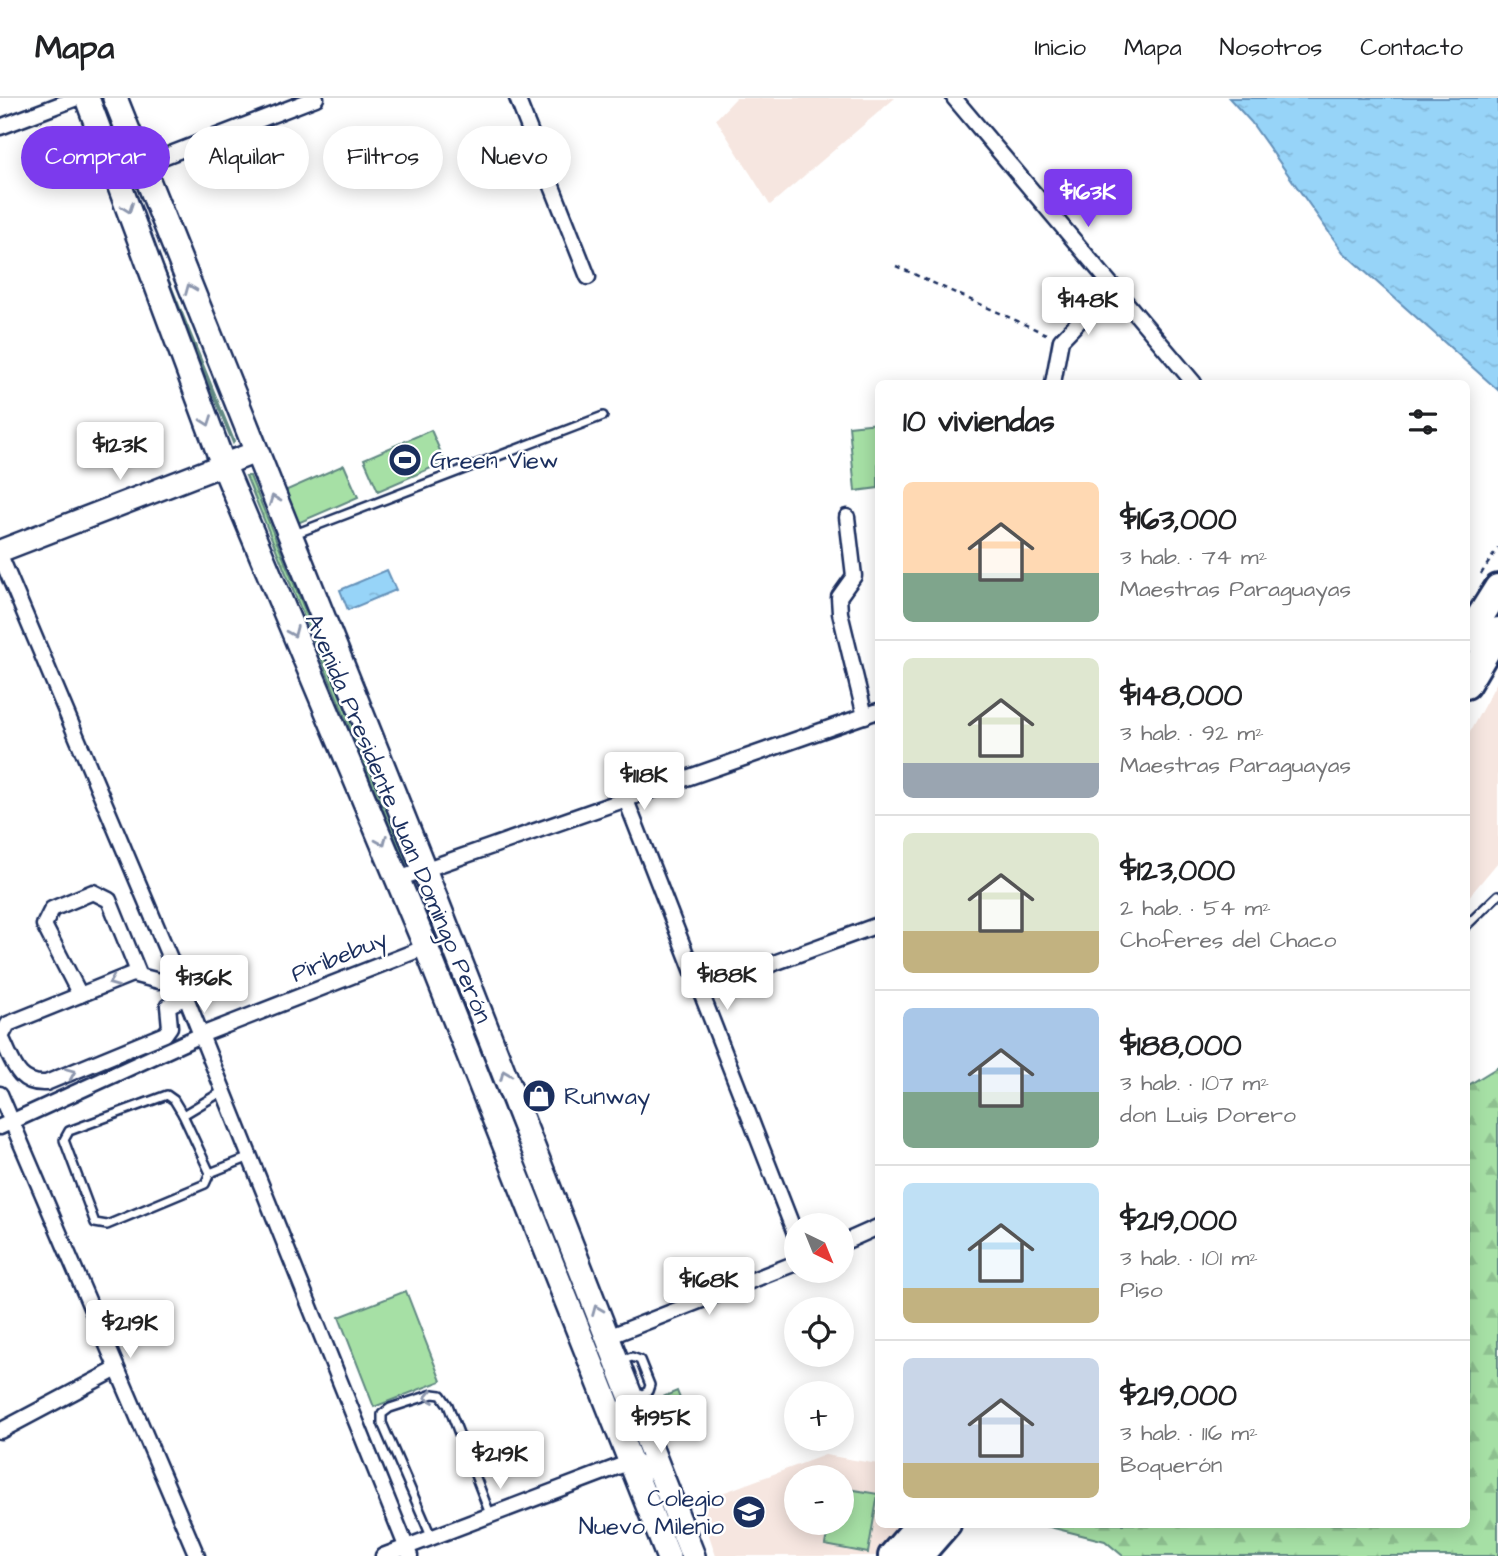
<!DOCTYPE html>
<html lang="es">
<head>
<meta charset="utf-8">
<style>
	body { margin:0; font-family:"Architects Daughter",sans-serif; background:#f6f6f6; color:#202124; height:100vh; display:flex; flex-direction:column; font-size:26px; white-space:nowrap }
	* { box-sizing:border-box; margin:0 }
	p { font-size:23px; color:#757577 }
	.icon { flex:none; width:38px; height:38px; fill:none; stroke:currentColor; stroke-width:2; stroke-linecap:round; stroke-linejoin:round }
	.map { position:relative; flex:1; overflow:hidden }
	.drawer { position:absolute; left:875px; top:282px; width:595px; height:1148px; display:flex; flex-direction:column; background:#fff; border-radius:10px; box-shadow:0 4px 18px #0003 }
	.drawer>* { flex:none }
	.top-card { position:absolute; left:21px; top:28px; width:665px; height:63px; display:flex; gap:14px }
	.needle { width:46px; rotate:137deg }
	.controls { position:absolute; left:784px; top:1115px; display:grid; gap:14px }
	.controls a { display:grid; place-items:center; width:70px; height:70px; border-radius:50%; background:#fff; box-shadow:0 4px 18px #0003; font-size:35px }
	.price { position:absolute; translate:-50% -60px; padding:0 16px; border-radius:7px; background:#fff; color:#222; font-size:23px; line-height:46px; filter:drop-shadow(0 2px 4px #0008) }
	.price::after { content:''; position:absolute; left:50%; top:42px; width:21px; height:16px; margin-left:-10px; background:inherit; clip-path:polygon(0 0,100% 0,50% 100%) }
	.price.selected { background:#7c3aed; color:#fff }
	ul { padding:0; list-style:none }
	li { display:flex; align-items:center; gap:21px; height:175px; padding:0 28px }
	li+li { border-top:2px solid #e0e0e0 }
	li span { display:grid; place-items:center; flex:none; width:196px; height:140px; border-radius:10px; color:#555 }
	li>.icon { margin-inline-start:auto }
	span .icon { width:84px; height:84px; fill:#fffc; stroke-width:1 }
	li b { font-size:30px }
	h2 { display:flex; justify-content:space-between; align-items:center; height:84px; padding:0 28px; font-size:30px }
	.chip { padding:0 24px; border-radius:32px; background:#fff; box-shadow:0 4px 18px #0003; font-size:24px; line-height:63px }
	.chip.selected { background:#7c3aed; color:#fff }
	header { display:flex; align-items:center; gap:42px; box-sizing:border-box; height:98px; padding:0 35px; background:#fff; border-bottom:2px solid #e0e0e0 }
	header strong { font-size:33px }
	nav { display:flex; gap:38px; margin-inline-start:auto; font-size:24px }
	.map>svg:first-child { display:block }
	.built { fill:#f6e6e0; fill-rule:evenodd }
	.grass { fill:url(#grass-dots); stroke:#608882; stroke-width:2 }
	.forest { fill:url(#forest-firs); stroke:#608882; stroke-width:2 }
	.garden { fill:#a6e0a5; stroke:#608882; stroke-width:2 }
	.water { fill:url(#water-ripples); stroke:#6592ba; stroke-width:2 }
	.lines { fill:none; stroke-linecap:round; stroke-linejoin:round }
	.lane-casing { stroke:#1b2f5e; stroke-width:12 }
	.street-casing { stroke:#1b2f5e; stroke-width:19 }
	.secondary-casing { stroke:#1b2f5e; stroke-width:26 }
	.primary-casing { stroke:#1b2f5e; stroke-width:28 }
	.highway-casing { stroke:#1b2f5e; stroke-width:32 }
	.path { stroke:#1b2f5e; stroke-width:2.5; stroke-dasharray:5 5; stroke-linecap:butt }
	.lane { stroke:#fff; stroke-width:7 }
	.street { stroke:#fff; stroke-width:14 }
	.secondary { stroke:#fff; stroke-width:21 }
	.primary { stroke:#fff; stroke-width:23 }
	.highway { stroke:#fff; stroke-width:26 }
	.oneway { stroke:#8d97ae }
	.labels { text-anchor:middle; stroke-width:5; stroke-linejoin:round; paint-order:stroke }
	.poi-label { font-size:24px; fill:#1b2f5e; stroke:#fff; text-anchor:start }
	.street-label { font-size:24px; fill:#1b2f5e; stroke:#fff }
</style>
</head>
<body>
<header>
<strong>Mapa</strong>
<nav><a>Inicio</a><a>Mapa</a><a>Nosotros</a><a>Contacto</a></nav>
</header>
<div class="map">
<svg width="1498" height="1458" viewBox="0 0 1498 1458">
	<defs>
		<pattern id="grass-dots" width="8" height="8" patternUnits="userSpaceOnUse" patternTransform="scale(1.75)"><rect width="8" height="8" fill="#a6e0a5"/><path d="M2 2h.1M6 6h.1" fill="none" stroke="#8ec090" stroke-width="1.8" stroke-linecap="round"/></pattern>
		<pattern id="forest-firs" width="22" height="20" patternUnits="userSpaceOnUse" patternTransform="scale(1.75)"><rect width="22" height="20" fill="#a6e0a5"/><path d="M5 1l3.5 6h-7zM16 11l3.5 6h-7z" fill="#8ec090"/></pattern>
		<pattern id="water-ripples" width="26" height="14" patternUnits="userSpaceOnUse" patternTransform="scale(1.75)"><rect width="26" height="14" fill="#97d4f8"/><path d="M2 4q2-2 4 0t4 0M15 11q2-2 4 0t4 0" fill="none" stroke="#82b6d7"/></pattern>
	</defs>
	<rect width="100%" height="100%" fill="#fff"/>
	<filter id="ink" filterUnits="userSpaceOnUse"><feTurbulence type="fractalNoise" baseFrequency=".0143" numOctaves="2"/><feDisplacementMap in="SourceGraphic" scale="14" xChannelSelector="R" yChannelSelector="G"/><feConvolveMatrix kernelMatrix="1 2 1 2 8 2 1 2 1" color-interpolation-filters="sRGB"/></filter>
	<g filter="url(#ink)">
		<g class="built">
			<polygon points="736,0 895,0 770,107 716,21"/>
			<polygon points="1498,582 1498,764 1467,801 1467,639"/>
			<path d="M825,1357L878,1366V1426H905L878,1458H716L698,1404ZM796,1379H842V1424H796Z"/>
		</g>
		<g class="grass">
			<polygon points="139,109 234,343 233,345 137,111"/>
			<polygon points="246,378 250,378 408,764 406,767"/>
			<polygon points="429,813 686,1458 678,1458 649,1377 426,815"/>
		</g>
		<polygon class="forest" points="1498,969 1498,1458 1123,1458 1105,1443 1038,1426 1466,1426 1467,988"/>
		<g class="garden">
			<polygon points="878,325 878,390 855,393 849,328"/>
			<polygon points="431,332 445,364 378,393 364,361"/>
			<polygon points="344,367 358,399 291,428 278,396"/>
			<polygon points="406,1193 441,1283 374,1309 339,1219"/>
			<polygon points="677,1293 689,1323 665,1332 653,1303"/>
			<polygon points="842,1390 878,1396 868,1455 825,1447 829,1425 842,1424"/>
		</g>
		<g class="water">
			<polygon points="1229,0 1498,0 1498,292 1343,154 1251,24"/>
			<polygon points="387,472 396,492 348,512 340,492"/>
		</g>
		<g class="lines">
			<defs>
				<g id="lane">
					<polyline points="292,437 603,318"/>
					<polyline points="1466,828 1498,797"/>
					<polyline points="223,993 183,1017 174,1002 167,997 69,1033 64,1042 95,1125 107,1127 205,1086 210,1075 250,1059"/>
					<polyline points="183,1017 210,1075"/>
					<polyline points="620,1263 632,1259 640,1262 650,1287 648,1293 636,1300"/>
					<polyline points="431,1438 382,1325 382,1316 390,1310 433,1296 441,1297 448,1307 490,1416"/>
				</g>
				<g id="street">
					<polyline points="517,0 588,179"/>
					<polyline points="954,0 1194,285"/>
					<polyline points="0,29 77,0"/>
					<polyline points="116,77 316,0"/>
					<polyline points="1053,285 1061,242 1113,188"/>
					<polyline points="847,419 854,478 839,499 840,515 865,618"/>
					<polyline points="0,457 177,877 410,1458"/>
					<polyline points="626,702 796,1138"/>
					<polyline points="398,781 878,613"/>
					<path d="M177,877L159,883L132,876L8,926L1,939C13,962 16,987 46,985L165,936L170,929L168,908L186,899"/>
					<polyline points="700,892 878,827"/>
					<polyline points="80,897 44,827 52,811 93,794 109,802 139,876"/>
					<polyline points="0,996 197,1458"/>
					<polyline points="0,1029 201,937 426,849"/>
					<polyline points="842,1145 878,1129"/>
					<polyline points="608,1239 796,1165"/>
					<polyline points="0,1333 115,1272"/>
					<polyline points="383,1458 633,1363 649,1370 659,1380"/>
				</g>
				<polyline id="secondary" points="0,453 256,354"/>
				<g id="primary">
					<polyline points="87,0 223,366 426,849 668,1458"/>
					<polyline points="115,0 424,771 693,1458"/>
				</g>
				<g id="highway">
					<polyline points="1466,541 1498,490"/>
					<polyline points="1466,587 1498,533"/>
					<polyline points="892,1458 920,1426"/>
					<polyline points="919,1458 947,1426"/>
				</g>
			</defs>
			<use href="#lane" class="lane-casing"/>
			<use href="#street" class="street-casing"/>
			<use href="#secondary" class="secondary-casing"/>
			<use href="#primary" class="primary-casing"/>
			<use href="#highway" class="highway-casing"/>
			<g class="path">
				<polyline points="896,168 1046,236"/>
				<polyline points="1481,476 1498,450"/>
			</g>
			<use href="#lane" class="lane"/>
			<use href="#street" class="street"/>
			<use href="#secondary" class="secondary"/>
			<use href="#primary" class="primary"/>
			<use href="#highway" class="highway"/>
		</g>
		<defs><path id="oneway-chevron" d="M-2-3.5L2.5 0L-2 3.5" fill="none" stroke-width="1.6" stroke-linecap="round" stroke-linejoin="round" transform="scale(1.75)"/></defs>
		<g class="oneway">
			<use href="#oneway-chevron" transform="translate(128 110) rotate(70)"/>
			<use href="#oneway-chevron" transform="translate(190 191) rotate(-112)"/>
			<use href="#oneway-chevron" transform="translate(207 323) rotate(70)"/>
			<use href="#oneway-chevron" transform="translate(274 402) rotate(-111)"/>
			<use href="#oneway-chevron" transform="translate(293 534) rotate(67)"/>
			<use href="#oneway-chevron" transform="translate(382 743) rotate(67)"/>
			<use href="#oneway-chevron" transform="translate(113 884) rotate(158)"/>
			<use href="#oneway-chevron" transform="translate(71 975) rotate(-23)"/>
			<use href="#oneway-chevron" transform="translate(505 977) rotate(-112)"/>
			<use href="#oneway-chevron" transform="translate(597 1212) rotate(-112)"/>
			<use href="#oneway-chevron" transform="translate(429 1299) rotate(170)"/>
		</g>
	</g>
	<defs>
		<symbol id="stadium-disc" viewBox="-11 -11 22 22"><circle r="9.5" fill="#1b2f5e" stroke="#fff"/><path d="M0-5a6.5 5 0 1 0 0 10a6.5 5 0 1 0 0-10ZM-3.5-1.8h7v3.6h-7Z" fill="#fff"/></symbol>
		<symbol id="shop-disc" viewBox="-11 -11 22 22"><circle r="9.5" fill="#1b2f5e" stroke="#fff"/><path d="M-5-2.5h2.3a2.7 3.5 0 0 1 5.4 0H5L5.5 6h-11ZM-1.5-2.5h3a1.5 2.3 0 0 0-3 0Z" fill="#fff"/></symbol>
		<symbol id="school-disc" viewBox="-11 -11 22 22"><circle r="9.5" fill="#1b2f5e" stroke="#fff"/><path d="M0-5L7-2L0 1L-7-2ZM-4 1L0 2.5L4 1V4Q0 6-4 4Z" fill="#fff"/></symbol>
	</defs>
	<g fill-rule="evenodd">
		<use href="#stadium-disc" x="386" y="343" width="38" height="38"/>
		<use href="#shop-disc" x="520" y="979" width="38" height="38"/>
		<use href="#school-disc" x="730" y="1395" width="38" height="38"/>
	</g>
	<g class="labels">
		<g class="poi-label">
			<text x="430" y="370">Green View</text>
			<text x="564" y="1006">Runway</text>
			<text x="724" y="1408" text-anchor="end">Colegio<tspan x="724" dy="28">Nuevo Milenio</tspan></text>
		</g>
		<g class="street-label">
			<text transform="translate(399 720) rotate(67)" y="8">Avenida Presidente Juan Domingo Perón</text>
			<text transform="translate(339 858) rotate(-22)" y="8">Piribebuy</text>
		</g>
	</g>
</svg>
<div class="controls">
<a><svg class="needle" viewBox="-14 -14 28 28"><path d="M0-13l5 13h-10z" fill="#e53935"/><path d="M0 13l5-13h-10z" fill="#757577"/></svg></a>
<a><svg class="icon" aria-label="locate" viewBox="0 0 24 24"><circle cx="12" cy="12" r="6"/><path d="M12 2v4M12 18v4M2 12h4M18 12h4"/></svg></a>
<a>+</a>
<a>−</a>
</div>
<b class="price selected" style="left:1088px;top:131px">$163K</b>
<b class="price" style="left:1088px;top:239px">$148K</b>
<b class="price" style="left:120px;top:384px">$123K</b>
<b class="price" style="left:644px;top:714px">$118K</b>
<b class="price" style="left:727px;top:914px">$188K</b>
<b class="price" style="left:204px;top:917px">$136K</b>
<b class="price" style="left:709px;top:1219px">$168K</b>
<b class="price" style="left:130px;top:1262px">$219K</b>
<b class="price" style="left:661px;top:1357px">$195K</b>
<b class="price" style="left:500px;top:1393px">$219K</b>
<div class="top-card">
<a class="chip selected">Comprar</a>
<a class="chip">Alquilar</a>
<a class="chip">Filtros</a>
<a class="chip">Nuevo</a>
</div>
<section class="drawer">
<h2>10 viviendas<svg class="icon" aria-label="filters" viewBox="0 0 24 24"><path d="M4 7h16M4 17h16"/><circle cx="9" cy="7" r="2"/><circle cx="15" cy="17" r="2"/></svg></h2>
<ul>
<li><span style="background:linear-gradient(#ffd9b3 65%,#7fa58c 0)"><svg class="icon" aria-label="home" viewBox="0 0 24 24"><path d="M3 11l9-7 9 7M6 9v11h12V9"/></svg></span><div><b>$163,000</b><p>3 hab. · 74 m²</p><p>Maestras Paraguayas</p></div></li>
<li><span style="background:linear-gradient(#dfe7d0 75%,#9aa5b1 0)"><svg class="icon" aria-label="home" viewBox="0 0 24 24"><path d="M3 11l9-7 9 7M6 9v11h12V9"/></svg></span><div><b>$148,000</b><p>3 hab. · 92 m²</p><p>Maestras Paraguayas</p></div></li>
<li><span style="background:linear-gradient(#dfe7d0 70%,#c2b280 0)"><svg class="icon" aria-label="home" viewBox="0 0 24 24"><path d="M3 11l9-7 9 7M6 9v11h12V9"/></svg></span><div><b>$123,000</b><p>2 hab. · 54 m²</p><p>Choferes del Chaco</p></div></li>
<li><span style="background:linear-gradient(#a9c7e8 60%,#7fa58c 0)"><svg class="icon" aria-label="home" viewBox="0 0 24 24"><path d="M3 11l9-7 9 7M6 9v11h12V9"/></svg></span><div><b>$188,000</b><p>3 hab. · 107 m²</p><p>don Luis Dorero</p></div></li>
<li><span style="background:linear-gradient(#bfe0f5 75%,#c2b280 0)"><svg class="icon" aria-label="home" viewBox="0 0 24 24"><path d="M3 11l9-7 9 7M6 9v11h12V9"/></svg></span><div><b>$219,000</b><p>3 hab. · 101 m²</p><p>Piso</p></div></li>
<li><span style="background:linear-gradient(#c9d6e8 75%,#c2b280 0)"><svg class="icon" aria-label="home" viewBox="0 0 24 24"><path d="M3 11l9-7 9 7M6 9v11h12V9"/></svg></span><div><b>$219,000</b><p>3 hab. · 116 m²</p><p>Boquerón</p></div></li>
</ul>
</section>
</div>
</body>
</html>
